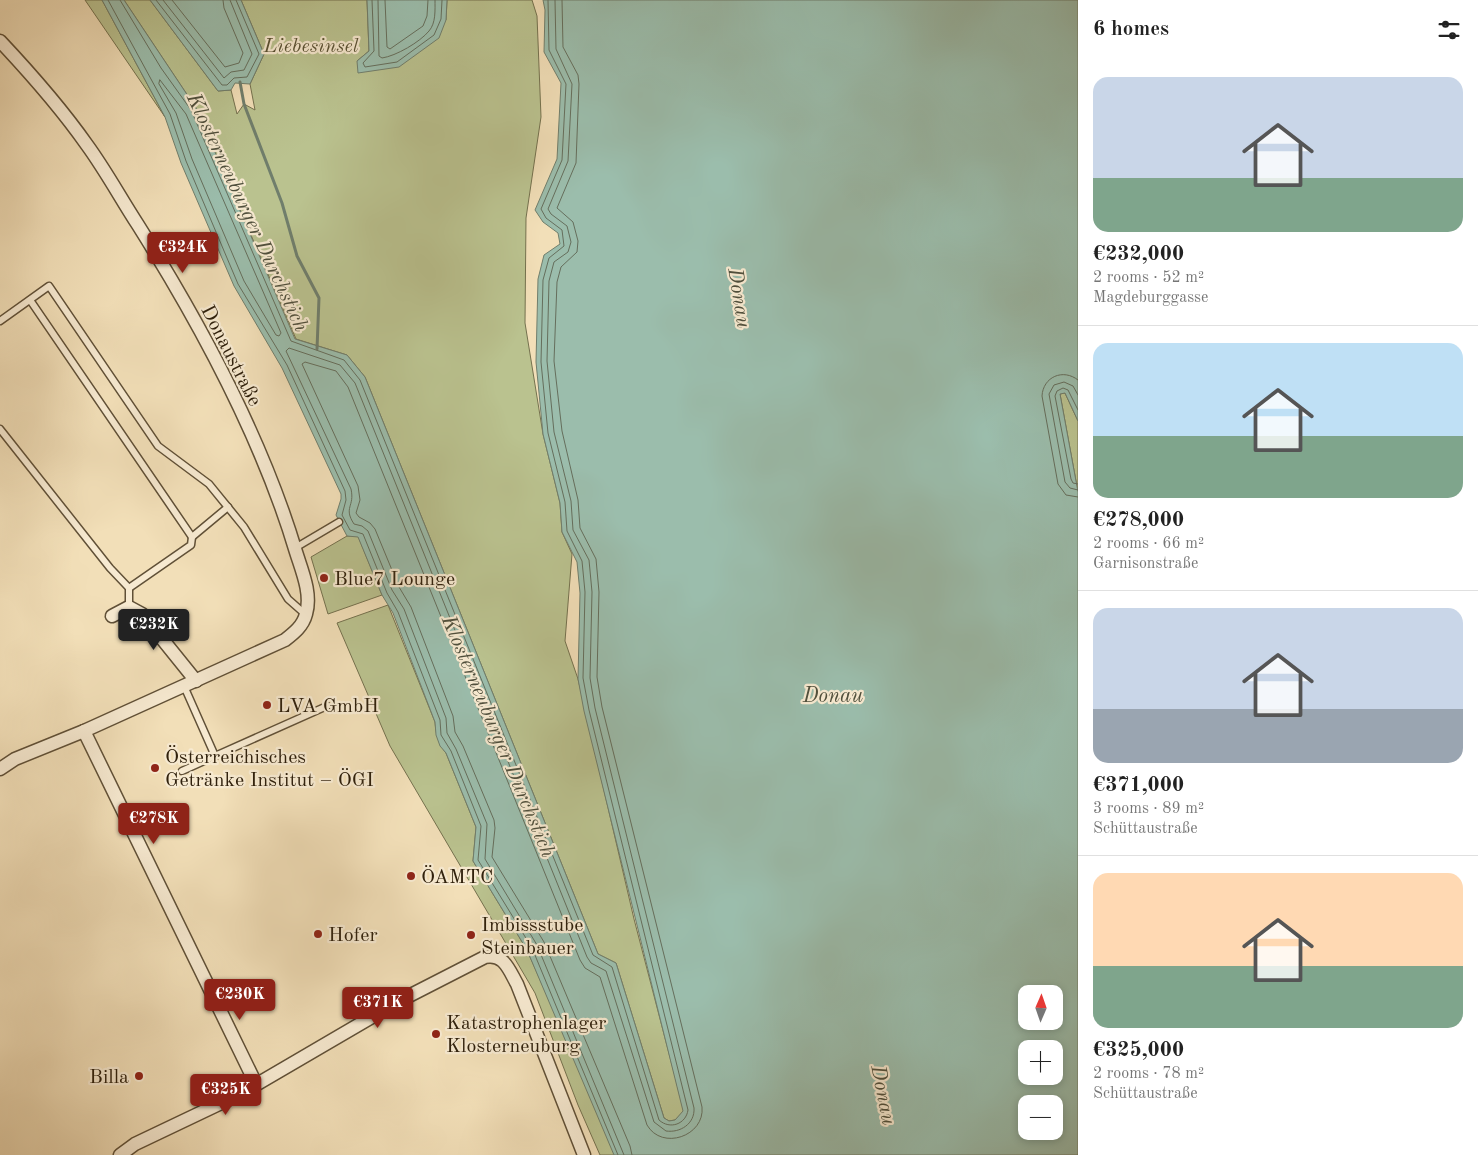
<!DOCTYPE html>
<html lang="en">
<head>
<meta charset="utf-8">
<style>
	body { margin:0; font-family:"Old Standard TT",serif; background:#f6f6f6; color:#222; height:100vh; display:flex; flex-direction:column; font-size:19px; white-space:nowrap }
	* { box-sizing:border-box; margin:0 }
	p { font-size:16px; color:#767676 }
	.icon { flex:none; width:28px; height:28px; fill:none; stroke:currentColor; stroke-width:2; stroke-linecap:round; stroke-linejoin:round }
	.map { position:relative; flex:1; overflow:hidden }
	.drawer { display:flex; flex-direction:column; background:#fff; width:400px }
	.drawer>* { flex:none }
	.needle { width:32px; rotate:2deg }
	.fabs { position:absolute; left:1018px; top:985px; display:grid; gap:10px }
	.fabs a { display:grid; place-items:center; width:45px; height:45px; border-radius:10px; background:#fff; box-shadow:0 2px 8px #0003; font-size:25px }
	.price { position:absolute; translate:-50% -42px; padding:0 11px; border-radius:5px; background:#8f2418; color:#fff; font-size:16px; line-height:32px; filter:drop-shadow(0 1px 2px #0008) }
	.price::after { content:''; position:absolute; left:50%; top:30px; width:15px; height:11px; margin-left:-8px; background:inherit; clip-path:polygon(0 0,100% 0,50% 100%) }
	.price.selected { background:#222; color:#fff }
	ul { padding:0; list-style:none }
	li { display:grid; align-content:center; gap:10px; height:265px; padding:0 15px }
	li+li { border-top:1px solid #e0e0e0 }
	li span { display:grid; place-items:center; height:155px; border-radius:15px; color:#555 }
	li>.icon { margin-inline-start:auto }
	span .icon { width:90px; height:90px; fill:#fffc; stroke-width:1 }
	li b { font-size:21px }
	h2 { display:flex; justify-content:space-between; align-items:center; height:60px; padding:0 15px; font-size:21px }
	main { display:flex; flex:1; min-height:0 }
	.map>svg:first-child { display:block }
	.green { fill:#bac28f; stroke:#74714e }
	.water { fill:#9bbdac; stroke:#707e6c; fill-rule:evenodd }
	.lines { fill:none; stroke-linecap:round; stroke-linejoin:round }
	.shore { stroke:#656e5c; stroke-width:1 }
	.stream { stroke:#707e6c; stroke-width:3 }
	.lane-casing { stroke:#605037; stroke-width:9 }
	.street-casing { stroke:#605037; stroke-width:15 }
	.lane { stroke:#f7ead1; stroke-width:6 }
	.street { stroke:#f7ead1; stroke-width:12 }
	.poi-dot { fill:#8f2418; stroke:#f7ead1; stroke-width:2 }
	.labels { text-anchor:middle; stroke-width:4.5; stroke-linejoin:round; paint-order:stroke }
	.park-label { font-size:20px; font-style:italic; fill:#595133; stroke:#f7ead1 }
	.street-label { font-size:20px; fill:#2f200c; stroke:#f7ead1 }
	.poi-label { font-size:20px; fill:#2f200c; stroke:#f7ead1; text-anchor:start }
	.water-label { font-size:21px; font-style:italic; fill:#4f4f3c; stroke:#f7ead1 }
</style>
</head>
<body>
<main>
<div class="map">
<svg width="1078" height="1155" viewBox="0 0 1078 1155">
	<rect width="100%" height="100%" fill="#f2dfb8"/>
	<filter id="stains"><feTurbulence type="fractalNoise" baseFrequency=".004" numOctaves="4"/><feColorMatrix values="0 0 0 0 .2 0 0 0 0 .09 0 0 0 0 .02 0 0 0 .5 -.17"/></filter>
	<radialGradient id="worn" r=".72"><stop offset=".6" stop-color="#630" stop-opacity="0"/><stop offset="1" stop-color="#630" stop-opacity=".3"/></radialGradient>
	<g class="green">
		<polygon points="85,0 102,0 165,117"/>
		<polygon points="124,0 150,0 218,91 231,90 237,114 244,104 255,110 250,84 264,54 241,0 367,0 369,51 357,61 446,20 447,0 532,0 537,16 541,117 526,218 525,323 543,434 560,503 562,532 572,554 565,641 578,679 634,919 684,1111 675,1120 669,1121 664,1118 616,963 598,954 365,377 347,355 296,339 196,108"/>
		<polygon points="1065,393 1078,421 1078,492 1060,394"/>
		<polygon points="347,536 358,536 382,595 328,614 311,557"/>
		<path d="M388,605L435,722C436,734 438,743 446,753L476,827L473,861L527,950L617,1155H600L578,1105L535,993L390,746L337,623Z"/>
	</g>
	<g class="water">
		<path d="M102,0H124L196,108L295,339L347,355L365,377L598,954L616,963L664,1118L669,1121L675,1120L683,1111L584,711L578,679L580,593L577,562L562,532L560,503L543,434L536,362L538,279L544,255L560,244L558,233L543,222L535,210L557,159L561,83L544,52L545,10L543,0H1078V421L1065,393L1060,394L1078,492V1155H614L527,950L473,861L476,827L446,753L440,746L436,735L435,722L393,613L382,595L358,537L347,536L336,515L341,499V494L282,368L234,286L181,163L165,117ZM1026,994H1054V1021H1026ZM1026,1049H1054V1076H1026ZM1026,1104H1054V1131H1026Z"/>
		<polygon points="150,0 241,0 264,54 250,84 235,83 231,90 218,91"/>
		<polygon points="367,0 447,0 446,20 439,38 399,67 358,73 357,61 369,51"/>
	</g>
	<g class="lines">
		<g class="shore">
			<polyline points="108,0 170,114 186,161 238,284 287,365 345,491 346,500 342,515 350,530 363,534 387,593 398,612 440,720 441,735 451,751 481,826 478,860 532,948 618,1155"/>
			<path d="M120,0L161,68L191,110L291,341L344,360L360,380L593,955L612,967L659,1120C670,1130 686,1124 688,1110L589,710L583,678L585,592L582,561L567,531L565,502L548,433L541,362L543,280L549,258L564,246L562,230L546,218L541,209L562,160L566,84L549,50L548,0"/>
			<polyline points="156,0 222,85 227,85 234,78 247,77 259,54 236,0"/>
			<polyline points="163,0 224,78 231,72 244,70 252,54 230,0"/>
			<polyline points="172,0 225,67 239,63 243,53 224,8 223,0"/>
			<polyline points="372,0 374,51 363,63 365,67 397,62 434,35 441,19 442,0"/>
			<path d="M378,0L379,56L382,58C396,56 420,42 429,31C436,23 435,10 435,0"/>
			<polyline points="385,0 387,47 390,49 423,26 427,16 428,0"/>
			<path d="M555,0L556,49L572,84L568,161L548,209L551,214L567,226L571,242L568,252L554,262L549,281L547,361L554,432L571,501L573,530L589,560L592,592L590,678L595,708L694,1108C695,1124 680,1133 666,1131L654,1122L606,971L591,963L587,957L355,383L340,365L289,348L286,351L351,489C355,507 343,507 354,524L362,526L368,531L392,590L404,609L446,718L447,733L456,749L487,824L485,859L537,945L624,1155"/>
			<path d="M562,0L563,47L578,75L579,84L576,163L557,208L573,222L578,241L577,252L561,267L557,282L554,361L562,431L578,500L580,528L596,559L599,592L597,677L602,707L702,1107C705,1136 662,1151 647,1125L600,977L585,968L580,960L348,387L336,371L305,362L302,364L358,486L360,500L356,513L359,517L370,523L375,529L399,587L411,607L453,716L455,732L463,746L494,820L495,828L492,857L544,942L630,1146L632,1155"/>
			<polygon points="160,80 186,114 281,333 279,336 276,335 244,281 192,159 176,113 159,84"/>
			<path d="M1078,380C1063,368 1043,377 1042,396L1058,484L1066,495L1078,497"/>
			<polyline points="1078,395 1073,386 1064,382 1054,385 1049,394 1065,482 1070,488 1078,490"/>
			<polyline points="1078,410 1068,390 1063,388 1057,391 1055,396 1071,479 1073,483 1078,484"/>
		</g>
		<polyline class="stream" points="240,82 244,104 282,203 297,256 319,298 317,349"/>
		<defs>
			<g id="lane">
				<polyline points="30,300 192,537 228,507"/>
				<polyline points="0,321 49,286 158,446 209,484 244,527 288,599 305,614"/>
				<polyline points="0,429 110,568 129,588 129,607"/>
				<polyline points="295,548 339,522"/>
				<polyline points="129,588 191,545 192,537"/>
				<polyline points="215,756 327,706"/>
				<polyline points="182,771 215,756 184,686"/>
			</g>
			<g id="street">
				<path d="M0,41C31,74 61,108 87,145C106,171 121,199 138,225C201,325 262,438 296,552C302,571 312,594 306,614C303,626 294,633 285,640L84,731L15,759L0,769"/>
				<polyline points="112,616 129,607 142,614 196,681"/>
				<polyline points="84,731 256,1084"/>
				<path d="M120,1155L135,1144L240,1094L401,1000L485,957C504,953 509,970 517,984L584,1155"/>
			</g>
		</defs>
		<use href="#lane" class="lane-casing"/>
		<use href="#street" class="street-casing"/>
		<use href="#lane" class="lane"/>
		<use href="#street" class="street"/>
	</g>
	<g class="poi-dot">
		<circle cx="324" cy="578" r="5"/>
		<circle cx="267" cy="705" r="5"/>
		<circle cx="155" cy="768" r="5"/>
		<circle cx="411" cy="876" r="5"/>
		<circle cx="318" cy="934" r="5"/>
		<circle cx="471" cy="935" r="5"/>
		<circle cx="436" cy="1034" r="5"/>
		<circle cx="139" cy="1076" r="5"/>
	</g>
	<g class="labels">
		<g class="park-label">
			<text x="311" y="52">Liebesinsel</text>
		</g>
		<g class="street-label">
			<text transform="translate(232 355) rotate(63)" y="7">Donaustraße</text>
		</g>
		<g class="poi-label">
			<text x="334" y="585">Blue7 Lounge</text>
			<text x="277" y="712">LVA GmbH</text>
			<text x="165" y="763">Österreichisches<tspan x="165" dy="23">Getränke Institut – ÖGI</tspan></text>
			<text x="421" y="883">ÖAMTC</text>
			<text x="481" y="931">Imbissstube<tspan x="481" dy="23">Steinbauer</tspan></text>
			<text x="328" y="941">Hofer</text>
			<text x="446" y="1029">Katastrophenlager<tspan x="446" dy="23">Klosterneuburg</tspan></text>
			<text x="129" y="1083" text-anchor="end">Billa</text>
		</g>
		<g class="water-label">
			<text transform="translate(248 212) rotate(65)" y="7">Klosterneuburger Durchstich</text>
			<text transform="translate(740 298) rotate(81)" y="7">Donau</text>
			<text x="833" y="702">Donau</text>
			<text transform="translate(499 736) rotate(67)" y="7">Klosterneuburger Durchstich</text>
			<text transform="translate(884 1095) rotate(79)" y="7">Donau</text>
		</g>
	</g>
	<rect width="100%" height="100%" filter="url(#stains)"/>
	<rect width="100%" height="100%" fill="url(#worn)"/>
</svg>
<div class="fabs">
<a><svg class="needle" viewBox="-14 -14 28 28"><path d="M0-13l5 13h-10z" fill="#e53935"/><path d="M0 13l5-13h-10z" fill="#767676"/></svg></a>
<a>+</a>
<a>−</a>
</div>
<b class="price" style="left:183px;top:274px">€324K</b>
<b class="price selected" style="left:154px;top:651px">€232K</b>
<b class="price" style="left:154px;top:845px">€278K</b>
<b class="price" style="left:240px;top:1021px">€230K</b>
<b class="price" style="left:378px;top:1029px">€371K</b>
<b class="price" style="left:226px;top:1116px">€325K</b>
</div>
<section class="drawer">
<h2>6 homes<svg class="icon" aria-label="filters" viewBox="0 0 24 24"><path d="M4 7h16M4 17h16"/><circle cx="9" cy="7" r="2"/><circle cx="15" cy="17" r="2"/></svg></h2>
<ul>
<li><span style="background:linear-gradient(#c9d6e8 65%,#7fa58c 0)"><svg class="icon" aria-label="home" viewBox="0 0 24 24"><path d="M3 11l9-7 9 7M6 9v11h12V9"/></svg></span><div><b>€232,000</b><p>2 rooms · 52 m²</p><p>Magdeburggasse</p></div></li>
<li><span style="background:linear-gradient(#bfe0f5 60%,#7fa58c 0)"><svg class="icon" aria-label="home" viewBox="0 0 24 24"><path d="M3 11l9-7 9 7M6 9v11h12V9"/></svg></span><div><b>€278,000</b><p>2 rooms · 66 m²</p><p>Garnisonstraße</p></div></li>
<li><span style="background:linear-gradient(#c9d6e8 65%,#9aa5b1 0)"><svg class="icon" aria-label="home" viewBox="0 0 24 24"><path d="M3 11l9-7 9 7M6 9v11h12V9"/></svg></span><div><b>€371,000</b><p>3 rooms · 89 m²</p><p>Schüttaustraße</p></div></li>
<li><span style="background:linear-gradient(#ffd9b3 60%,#7fa58c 0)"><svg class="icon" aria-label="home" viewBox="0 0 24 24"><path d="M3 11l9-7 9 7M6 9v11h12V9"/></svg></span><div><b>€325,000</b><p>2 rooms · 78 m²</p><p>Schüttaustraße</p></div></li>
</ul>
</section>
</main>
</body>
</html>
